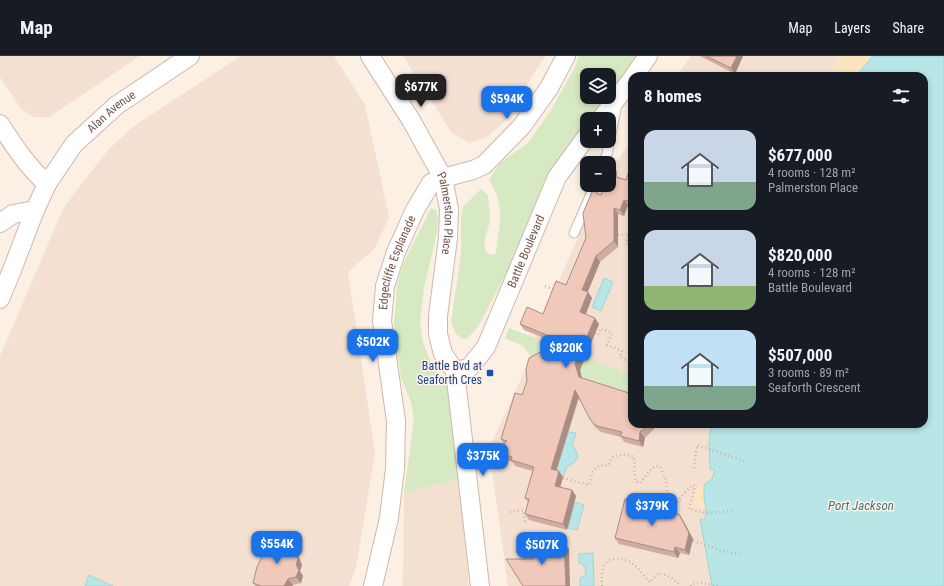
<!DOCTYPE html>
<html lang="en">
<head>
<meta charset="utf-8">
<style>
	body { margin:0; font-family:"Roboto Condensed",sans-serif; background:#20242c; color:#f1f3f6; height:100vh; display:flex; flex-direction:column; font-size:15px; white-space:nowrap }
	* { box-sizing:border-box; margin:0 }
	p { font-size:13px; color:#9ea1a6 }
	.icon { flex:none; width:22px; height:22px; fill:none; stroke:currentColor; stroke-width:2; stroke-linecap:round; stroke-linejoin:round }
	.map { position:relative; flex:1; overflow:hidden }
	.panel { position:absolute; left:628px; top:16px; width:300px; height:356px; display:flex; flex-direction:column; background:#171b24; border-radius:12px; box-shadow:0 2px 6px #0003 }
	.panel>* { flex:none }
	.controls { position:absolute; left:580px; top:12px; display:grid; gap:8px }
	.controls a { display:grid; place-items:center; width:36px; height:36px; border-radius:8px; background:#171b24; box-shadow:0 2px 6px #0003; font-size:20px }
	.price { position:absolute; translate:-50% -34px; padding:0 9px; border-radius:8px; background:#1a73e8; color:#fff; font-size:13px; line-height:26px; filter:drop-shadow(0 1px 2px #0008) }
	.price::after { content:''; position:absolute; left:50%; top:24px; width:12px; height:9px; margin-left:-6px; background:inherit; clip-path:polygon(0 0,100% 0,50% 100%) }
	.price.selected { background:#222; color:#fff }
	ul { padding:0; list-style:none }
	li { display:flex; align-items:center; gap:12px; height:100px; padding:0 16px }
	li span { display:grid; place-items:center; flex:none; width:112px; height:80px; border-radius:12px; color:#555 }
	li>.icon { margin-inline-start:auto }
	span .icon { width:48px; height:48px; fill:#fffc; stroke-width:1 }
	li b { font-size:17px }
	h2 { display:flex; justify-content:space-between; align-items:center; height:48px; padding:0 16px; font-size:17px }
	header { display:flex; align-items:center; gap:24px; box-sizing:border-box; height:56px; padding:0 20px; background:#171b24; border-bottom:1px solid #363941 }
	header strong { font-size:19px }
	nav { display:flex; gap:22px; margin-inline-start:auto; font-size:14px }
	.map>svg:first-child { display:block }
	.residential { fill:#f4e0d1 }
	.green { fill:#d7e9c2; fill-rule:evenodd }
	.sand { fill:#fce5be }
	.water { fill:#b8e5e5; stroke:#9ed6d7 }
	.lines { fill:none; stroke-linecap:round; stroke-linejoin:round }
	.lane-casing { stroke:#cfb7ad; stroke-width:11 }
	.street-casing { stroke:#cfb7ad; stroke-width:20 }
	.path { stroke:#d6ac9e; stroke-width:2.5; stroke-dasharray:1 3; stroke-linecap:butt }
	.lane { stroke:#fff; stroke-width:9 }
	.street { stroke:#fff; stroke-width:18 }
	.wall { fill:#cfada1 }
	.shaded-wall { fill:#a98d83 }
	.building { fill:#f1c9bb; stroke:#a98d83 }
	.transit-dot { fill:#1a4fb4; stroke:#fff3e9; stroke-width:1.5 }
	.labels { text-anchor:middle; stroke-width:3; stroke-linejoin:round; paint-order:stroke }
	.street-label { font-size:12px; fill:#745349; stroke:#fff3e9 }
	.transit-label { font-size:12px; fill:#164399; stroke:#fff3e9; text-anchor:end }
	.water-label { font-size:13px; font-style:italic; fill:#3d7879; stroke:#fff3e9 }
</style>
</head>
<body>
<header>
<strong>Map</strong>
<nav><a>Map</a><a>Layers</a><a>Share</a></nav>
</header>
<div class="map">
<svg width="944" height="530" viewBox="0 0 944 530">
	<rect width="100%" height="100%" fill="#fcefe3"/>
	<g class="residential">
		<polygon points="0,0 140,0 49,61 34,61 22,54 0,21"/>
		<polygon points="241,0 334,0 365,49 389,161 375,192 348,216 375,397 356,512 349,530 0,530 0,300 63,153 80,130 108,94 134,70"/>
		<polygon points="403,0 545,0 503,67 486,82 469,87 451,76"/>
		<polygon points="691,0 840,0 830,20 677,20"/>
		<polygon points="632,84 632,319 534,282 600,131 601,129 609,129 609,117"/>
		<polygon points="529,305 632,368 700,368 710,372 709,387 710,412 716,413 712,423 705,464 700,463 712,530 508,530 489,393"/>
		<polygon points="459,423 469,530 403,530 404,437"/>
	</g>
	<g class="green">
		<path d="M579,0H641L593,63H587V70L575,86L478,271L467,283H462L456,278L451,266L461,199V161L463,151L481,133L488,139C488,146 490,154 490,161C490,174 480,185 487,197L491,199L496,197C499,168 506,150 489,124L500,107L528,87L551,54L575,11ZM587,19H609V41H587Z"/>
		<polygon points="431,152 436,154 438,161 437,177 424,232 420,266 423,286 430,305 449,333 459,423 404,437 414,363 411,346 401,322 394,269 397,229 404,206"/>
		<polygon points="509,272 632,319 632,342 535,306 523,290 505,282"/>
	</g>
	<g class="sand">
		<polygon points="840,0 873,0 856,20 830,20"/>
		<polygon points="704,429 704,441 706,453 693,449 693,443 698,431"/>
	</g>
	<g class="water">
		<polygon points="873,0 944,0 944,530 712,530 700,463 705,464 706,453 704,441 704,429 712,423 715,414 710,413 709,387 711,368 924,368 924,20 856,20"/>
		<polygon points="604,222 613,226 601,255 592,251"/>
		<polygon points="568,376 576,377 572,389 575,392 578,400 574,407 567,411 563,421 555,418"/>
		<polygon points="575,446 584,449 577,474 568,472"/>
		<polygon points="593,497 594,530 580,530 580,522 585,519 586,514 583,508 579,507 579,498"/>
		<polygon points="89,519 113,530 85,530"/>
	</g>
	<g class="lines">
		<defs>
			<g id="lane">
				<polyline points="603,107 607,98 617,48"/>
				<polyline points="574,177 595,129"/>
			</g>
			<g id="street">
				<path id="s1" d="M370,0L411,64L443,122L449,153L448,182L438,260V278L443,298L455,315L480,530"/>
				<polyline points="634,20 648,0"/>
				<polyline points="601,63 632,23"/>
				<path d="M0,68C14,90 28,111 47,128"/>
				<polyline points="0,167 13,158 35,154"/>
				<path id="s2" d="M0,243L12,214L35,154L47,128L74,88L117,49L190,0"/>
				<path id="s3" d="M455,315L469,312L486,291L557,121L587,80"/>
				<path id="s4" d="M373,530L389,462L395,413L396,365L382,265L385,230L396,196L415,154L431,127L443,122L473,114L484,109L522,70L549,32L566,0"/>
			</g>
		</defs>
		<use href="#lane" class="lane-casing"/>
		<use href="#street" class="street-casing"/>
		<g class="path">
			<polyline points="618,179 628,178 626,187 630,191 632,189"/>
			<polyline points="545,230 556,234"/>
			<polyline points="595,277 598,279 601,272 612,277 607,289 622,295 620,301 632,307"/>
			<polyline points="694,412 697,389 747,406"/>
			<path d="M563,422L589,429L593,415L599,410L609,409L611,402C620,398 625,398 634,401L635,425L640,427L652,412L656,410L660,411L666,424L668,443L670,449H675L686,435L693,429L695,430L689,453L706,457L735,455"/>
			<polyline points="510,456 523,454 525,466"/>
			<polyline points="693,485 723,495 742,499"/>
			<path d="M602,530C601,517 602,502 618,503C622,503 627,504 630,506C638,511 644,520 650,526L659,517C667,519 676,523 680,530"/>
			<polyline points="691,530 691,528 702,527 720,530"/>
		</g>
		<use href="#lane" class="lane"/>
		<use href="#street" class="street"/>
	</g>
	<g class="wall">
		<polygon points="700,0 743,0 735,18"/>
		<polygon points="613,110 617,116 617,121 626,124 632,113 632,151 628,149 624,160 618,158 618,191 600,206 588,236 592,242 586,258 599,268 580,314 582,322 632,368 655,368 653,374 645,382 643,391 624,386 621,381 601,376 595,371 591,365 579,342 557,414 563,421 560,431 572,434 576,440 567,474 529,464 525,458 528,446 525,442 533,415 515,410 512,406 500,402 496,396 504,388 501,383 556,287 524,274 520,268 543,258 566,229 586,182 601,139"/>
		<polygon points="656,453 671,457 679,458 683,464 693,483 689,499 680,497 678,502 619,488 615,482"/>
		<polygon points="293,491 297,497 302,509 300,515 303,520 301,527 293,529 292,530 256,530 253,527"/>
	</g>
	<g class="shaded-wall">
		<polygon points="737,0 743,0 735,18 731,12"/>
		<polygon points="613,110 617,116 617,126 613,120"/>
		<polygon points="624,144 628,149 624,160 620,154"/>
		<polygon points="614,152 618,158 618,191 614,185"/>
		<polygon points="596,200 600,206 586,240 582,234"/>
		<polygon points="588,236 592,242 584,262 580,256"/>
		<polygon points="595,262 599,268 580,314 583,327 579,321 575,308"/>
		<polygon points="575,334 579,340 555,418 551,413"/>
		<polygon points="649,368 655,368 653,374"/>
		<polygon points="640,376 645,382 643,391 639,385"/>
		<polygon points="559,415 563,421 559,436 555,430"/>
		<polygon points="572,434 576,440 567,474 563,468"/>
		<polygon points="679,458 683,464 693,483 689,499 685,494"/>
		<polygon points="564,487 569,493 570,530 566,530"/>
		<polygon points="293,491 297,497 302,509 300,515 303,520 301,527 296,521"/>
		<polygon points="675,491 680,497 678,502 674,496"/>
		<polygon points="288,523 293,529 292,530 284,530"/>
	</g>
	<g class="building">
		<polygon points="706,0 737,0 731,12"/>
		<polygon points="613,110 613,120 626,124 630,112 632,113 632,146 624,144 620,154 614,152 614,185 596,200 582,234 588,236 580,256 595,262 575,308 579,321 632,338 632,368 649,368 640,376 639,385 620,380 622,376 597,370 591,365 575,334 551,413 559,415 555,430 572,434 563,468 525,458 529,443 525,442 534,411 511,404 512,401 496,396 507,385 501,383 515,337 522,339 527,325 526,313 529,302 561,285 520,268 527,251 543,258 556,225 566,229 586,182 583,157 592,136 593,135 601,139 605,129 609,129 609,119"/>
		<polygon points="625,443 654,450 654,452 670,455 670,457 679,458 689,477 685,494 675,491 674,496 615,482"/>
		<polygon points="272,481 293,491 298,503 296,509 299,514 296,521 288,523 284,530 261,530 253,527 257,511"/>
		<polygon points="564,487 566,530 523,530 506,503 533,503 532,488"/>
	</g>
	<rect class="transit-dot" x="486" y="313" width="8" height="8" rx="2"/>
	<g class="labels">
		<g class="street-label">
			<text dy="4" stroke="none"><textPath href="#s2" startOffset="222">Alan Avenue</textPath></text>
			<text dy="4" stroke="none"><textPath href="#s1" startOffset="178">Palmerston Place</textPath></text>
			<text dy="4" stroke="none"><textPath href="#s3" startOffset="145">Battle Boulevard</textPath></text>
			<text dy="4" stroke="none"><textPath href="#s4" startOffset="329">Edgecliffe Esplanade</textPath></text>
		</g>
		<g class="transit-label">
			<text x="482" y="314">Battle Bvd at<tspan x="482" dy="14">Seaforth Cres</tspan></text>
		</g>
		<g class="water-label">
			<text x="861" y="454">Port Jackson</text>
		</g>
	</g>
</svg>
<div class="controls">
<a><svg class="icon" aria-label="layers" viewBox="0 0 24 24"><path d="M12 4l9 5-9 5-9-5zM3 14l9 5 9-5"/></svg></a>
<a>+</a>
<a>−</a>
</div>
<b class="price selected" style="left:421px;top:52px">$677K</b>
<b class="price" style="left:507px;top:64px">$594K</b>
<b class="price" style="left:373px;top:307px">$502K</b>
<b class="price" style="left:566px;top:313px">$820K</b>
<b class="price" style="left:483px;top:421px">$375K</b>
<b class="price" style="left:652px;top:471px">$379K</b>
<b class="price" style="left:277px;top:509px">$554K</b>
<b class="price" style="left:542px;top:510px">$507K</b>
<section class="panel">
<h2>8 homes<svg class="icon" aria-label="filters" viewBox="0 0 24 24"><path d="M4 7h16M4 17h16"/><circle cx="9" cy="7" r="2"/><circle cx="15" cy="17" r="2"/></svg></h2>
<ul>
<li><span style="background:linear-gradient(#c9d6e8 65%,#7fa58c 0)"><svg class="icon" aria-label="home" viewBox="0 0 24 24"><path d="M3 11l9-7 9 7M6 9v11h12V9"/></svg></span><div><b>$677,000</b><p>4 rooms · 128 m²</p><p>Palmerston Place</p></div></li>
<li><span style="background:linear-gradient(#c9d6e8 70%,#8fb573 0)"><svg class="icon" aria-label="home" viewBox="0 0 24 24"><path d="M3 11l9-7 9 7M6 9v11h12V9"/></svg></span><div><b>$820,000</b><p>4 rooms · 128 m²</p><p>Battle Boulevard</p></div></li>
<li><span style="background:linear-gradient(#bfe0f5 70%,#7fa58c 0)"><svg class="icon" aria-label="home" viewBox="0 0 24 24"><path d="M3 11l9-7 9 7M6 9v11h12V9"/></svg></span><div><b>$507,000</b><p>3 rooms · 89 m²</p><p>Seaforth Crescent</p></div></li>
</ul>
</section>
</div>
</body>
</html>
